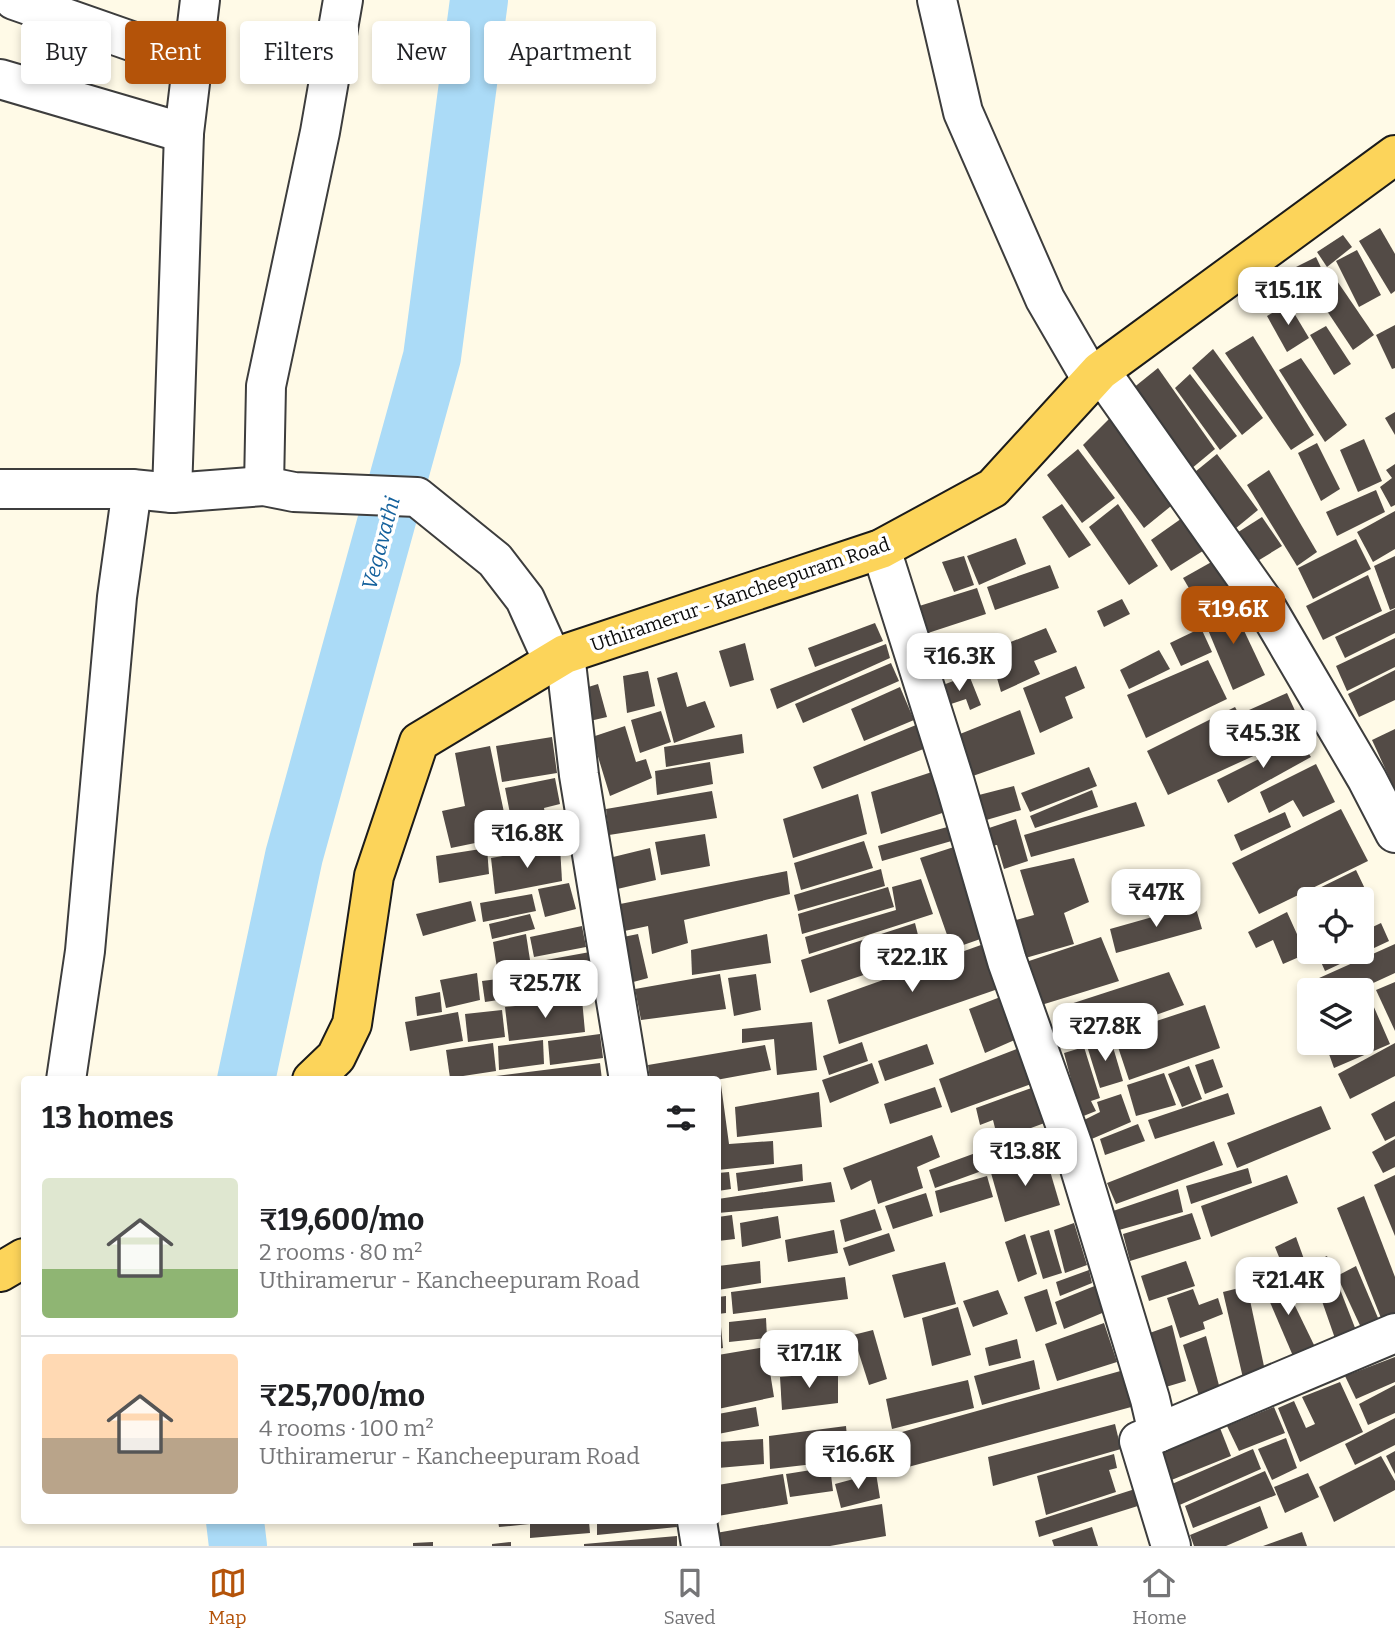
<!DOCTYPE html>
<html lang="en">
<head>
<meta charset="utf-8">
<style>
	body { margin:0; font-family:Bitter,serif; background:#f6f6f6; color:#202124; height:100vh; display:flex; flex-direction:column; font-size:26px; white-space:nowrap }
	* { box-sizing:border-box; margin:0 }
	p { font-size:23px; color:#757577 }
	.icon { flex:none; width:38px; height:38px; fill:none; stroke:currentColor; stroke-width:2; stroke-linecap:round; stroke-linejoin:round }
	.map { position:relative; flex:1; overflow:hidden }
	.drawer { position:absolute; left:21px; top:1076px; width:700px; height:448px; display:flex; flex-direction:column; background:#fff; border-radius:7px; box-shadow:0 4px 10px #0003 }
	.drawer>* { flex:none }
	.banner { position:absolute; left:21px; top:21px; width:700px; height:63px; display:flex; gap:14px }
	.fabs { position:absolute; left:1297px; top:887px; display:grid; gap:14px }
	.fabs a { display:grid; place-items:center; width:77px; height:77px; border-radius:7px; background:#fff; box-shadow:0 4px 10px #0003; font-size:35px }
	.price { position:absolute; translate:-50% -60px; padding:0 16px; border-radius:14px; background:#fff; color:#222; font-size:23px; line-height:46px; filter:drop-shadow(0 2px 4px #0008) }
	.price::after { content:''; position:absolute; left:50%; top:42px; width:21px; height:16px; margin-left:-10px; background:inherit; clip-path:polygon(0 0,100% 0,50% 100%) }
	.price.on { background:#b45309; color:#fff }
	ul { padding:0; list-style:none }
	li { display:flex; align-items:center; gap:21px; height:175px; padding:0 21px }
	li+li { border-top:2px solid #e0e0e0 }
	li span { display:grid; place-items:center; flex:none; width:196px; height:140px; border-radius:7px; color:#555 }
	li>.icon { margin-inline-start:auto }
	span .icon { width:84px; height:84px; fill:#fffc; stroke-width:1 }
	li b { font-size:30px }
	h2 { display:flex; justify-content:space-between; align-items:center; height:84px; padding:0 21px; font-size:30px }
	.pill { padding:0 24px; border-radius:7px; background:#fff; box-shadow:0 4px 10px #0003; font-size:24px; line-height:63px }
	.pill.on { background:#b45309; color:#fff }
	.tab-bar { display:flex; justify-content:space-around; align-items:center; height:98px; border-top:2px solid #e0e0e0; background:#fff; font-size:19px; color:#757577 }
	.tab-bar a { display:grid; justify-items:center; gap:4px }
	.tab-bar .on { color:#b45309 }
	.map>svg:first-child { display:block }
	.lines { fill:none; stroke-linecap:round; stroke-linejoin:round }
	.river { stroke:#abdbf7; stroke-width:58 }
	.building { fill:#534b46 }
	.minor-casing { stroke:#3d3d3d; stroke-width:42 }
	.major-casing { stroke:#1b1b1b; stroke-width:42 }
	.minor { stroke:#fff; stroke-width:38 }
	.major { stroke:#fcd45a; stroke-width:38 }
	.labels { text-anchor:middle; stroke-width:7; stroke-linejoin:round; paint-order:stroke }
	.street-label { font-size:19px; fill:#0a0a0a; stroke:#fff }
	.water-label { font-size:21px; font-style:italic; fill:#12609c; stroke:#fff }
</style>
</head>
<body>
<div class="map">
<svg width="1395" height="1546" viewBox="0 0 1395 1546">
	<rect width="100%" height="100%" fill="#fffae7"/>
	<g class="lines">
		<g class="river">
			<polyline points="246,1080 294,856 432,357 479,0"/>
			<polyline points="235,1521 238,1546"/>
		</g>
	</g>
	<g class="building">
		<polygon points="1380,228 1395,254 1395,291 1391,294 1359,241"/>
		<polygon points="1343,235 1352,247 1327,267 1317,252"/>
		<polygon points="1357,250 1381,295 1359,307 1336,261"/>
		<polygon points="1316,257 1325,276 1281,299 1272,279"/>
		<polygon points="1333,275 1374,335 1353,350 1313,290"/>
		<polygon points="1288,303 1309,338 1287,352 1267,316"/>
		<polygon points="1395,325 1395,368 1392,369 1376,335"/>
		<polygon points="1326,326 1351,364 1334,375 1310,335"/>
		<polygon points="1253,336 1314,435 1291,450 1225,353"/>
		<polygon points="1213,349 1263,418 1242,435 1192,368"/>
		<polygon points="1301,358 1347,425 1325,442 1279,370"/>
		<polygon points="1158,368 1215,449 1185,474 1127,393"/>
		<polygon points="1190,374 1237,436 1220,450 1175,388"/>
		<polygon points="1395,412 1395,435 1385,418"/>
		<polygon points="1111,417 1176,502 1144,528 1083,445"/>
		<polygon points="1364,439 1382,481 1358,492 1340,450"/>
		<polygon points="1317,443 1340,489 1321,501 1298,453"/>
		<polygon points="1078,449 1115,498 1082,523 1047,475"/>
		<polygon points="1217,454 1258,510 1230,533 1190,476"/>
		<polygon points="1395,464 1395,505 1391,507 1380,487 1392,478 1386,470"/>
		<polygon points="1269,470 1317,552 1297,566 1247,485"/>
		<polygon points="1376,490 1385,512 1337,536 1326,512"/>
		<polygon points="1062,504 1091,545 1069,558 1042,517"/>
		<polygon points="1118,504 1158,566 1129,585 1089,527"/>
		<polygon points="1395,511 1395,549 1373,562 1357,532"/>
		<polygon points="1185,516 1206,549 1171,571 1151,540"/>
		<polygon points="1262,517 1282,546 1251,565 1232,536"/>
		<polygon points="1016,538 1026,564 979,585 967,556"/>
		<polygon points="1356,539 1371,569 1313,599 1298,568"/>
		<polygon points="964,556 974,585 954,592 942,562"/>
		<polygon points="1395,556 1395,608 1390,610 1374,566"/>
		<polygon points="1215,560 1233,589 1200,607 1183,578"/>
		<polygon points="1050,565 1059,588 995,610 987,587"/>
		<polygon points="1368,575 1382,611 1323,640 1306,606"/>
		<polygon points="977,588 986,614 925,634 916,607"/>
		<polygon points="1122,599 1130,614 1104,627 1097,611"/>
		<polygon points="1230,601 1265,675 1233,690 1201,613"/>
		<polygon points="1395,609 1395,633 1345,658 1335,637"/>
		<polygon points="875,623 883,641 815,667 808,648"/>
		<polygon points="1046,628 1057,652 1034,661 1040,674 1001,692 995,671 1006,666 998,647"/>
		<polygon points="1201,628 1212,652 1181,666 1170,643"/>
		<polygon points="1395,638 1395,667 1347,691 1336,666"/>
		<polygon points="745,643 754,680 730,687 719,651"/>
		<polygon points="886,644 890,658 777,709 770,689"/>
		<polygon points="959,645 964,663 930,674 924,656"/>
		<polygon points="1159,650 1170,669 1129,689 1120,670"/>
		<polygon points="1208,660 1227,699 1146,738 1127,695"/>
		<polygon points="891,663 899,681 803,723 795,704"/>
		<polygon points="1076,666 1085,688 1065,697 1073,718 1040,733 1023,688"/>
		<polygon points="1395,670 1395,700 1359,717 1348,694"/>
		<polygon points="648,671 655,706 627,713 623,676"/>
		<polygon points="677,672 687,707 705,701 715,727 674,743 657,678"/>
		<polygon points="969,675 981,705 970,710 966,699 942,707 935,688"/>
		<polygon points="598,684 607,717 581,723 585,688"/>
		<polygon points="900,687 914,720 864,741 851,709"/>
		<polygon points="1287,693 1302,726 1267,745 1249,710"/>
		<polygon points="1235,707 1260,753 1168,795 1147,751"/>
		<polygon points="1020,710 1035,754 970,777 955,736"/>
		<polygon points="661,711 671,742 640,753 631,720"/>
		<polygon points="916,725 926,748 822,789 813,767"/>
		<polygon points="625,726 636,762 646,759 652,778 610,796 592,737"/>
		<polygon points="1395,729 1395,790 1372,740"/>
		<polygon points="742,734 744,753 666,767 664,747"/>
		<polygon points="552,737 557,773 502,782 496,746"/>
		<polygon points="1299,739 1311,757 1228,803 1217,780"/>
		<polygon points="490,746 509,836 451,848 442,811 465,806 455,753"/>
		<polygon points="710,762 713,784 657,795 655,771"/>
		<polygon points="1316,764 1335,802 1303,817 1293,800 1269,813 1260,792"/>
		<polygon points="1089,767 1097,786 1030,812 1021,793"/>
		<polygon points="935,771 948,811 881,834 871,792"/>
		<polygon points="555,778 560,804 544,808 548,831 515,839 505,788"/>
		<polygon points="1014,786 1021,810 983,821 975,796"/>
		<polygon points="1092,790 1098,807 1035,828 1030,816"/>
		<polygon points="712,791 717,818 609,835 606,809"/>
		<polygon points="858,794 867,834 793,858 783,819"/>
		<polygon points="1136,802 1145,826 1031,857 1024,835"/>
		<polygon points="1341,809 1368,861 1259,914 1232,863"/>
		<polygon points="1285,812 1291,827 1241,851 1234,835"/>
		<polygon points="1016,819 1028,861 1004,869 997,845 991,846 986,829"/>
		<polygon points="951,826 955,840 882,861 878,846"/>
		<polygon points="705,834 710,866 661,875 655,842"/>
		<polygon points="864,841 873,868 801,890 794,863"/>
		<polygon points="560,846 562,881 495,894 491,858"/>
		<polygon points="957,846 986,937 952,949 920,858"/>
		<polygon points="487,848 489,874 439,883 436,856"/>
		<polygon points="650,848 656,880 613,890 609,858"/>
		<polygon points="1074,858 1089,902 1064,913 1074,944 1022,959 1012,921 1034,915 1020,870"/>
		<polygon points="881,869 885,886 798,911 794,895"/>
		<polygon points="1356,870 1367,893 1353,900 1309,900 1309,916 1301,897"/>
		<polygon points="787,871 790,894 684,920 688,943 652,954 648,926 615,933 610,906"/>
		<polygon points="921,879 933,914 809,954 805,937 896,910 892,887"/>
		<polygon points="569,883 576,909 545,917 538,889"/>
		<polygon points="888,887 894,907 802,934 798,914"/>
		<polygon points="532,894 536,911 483,922 480,903"/>
		<polygon points="1365,899 1373,920 1362,926 1362,901"/>
		<polygon points="471,901 476,921 423,936 416,914"/>
		<polygon points="1195,905 1202,929 1116,953 1110,929"/>
		<polygon points="1287,912 1306,954 1283,964 1273,940 1256,948 1248,932"/>
		<polygon points="530,914 535,929 492,939 489,924"/>
		<polygon points="915,923 923,955 810,993 801,960"/>
		<polygon points="1381,923 1389,941 1325,971 1317,953 1362,952 1362,932"/>
		<polygon points="1309,925 1309,952 1299,930"/>
		<polygon points="582,926 586,947 534,957 530,937"/>
		<polygon points="526,934 530,960 497,968 493,942"/>
		<polygon points="638,934 648,978 626,984 618,938"/>
		<polygon points="767,934 771,963 692,975 691,950"/>
		<polygon points="1101,937 1119,981 1038,1006 1023,963"/>
		<polygon points="1395,944 1395,973 1358,990 1309,990 1309,1010 1299,987"/>
		<polygon points="981,945 998,989 839,1044 827,1000"/>
		<polygon points="590,952 591,972 538,979 535,962"/>
		<polygon points="1169,972 1184,1005 1068,1046 1055,1009"/>
		<polygon points="477,973 480,1000 446,1008 440,980"/>
		<polygon points="720,974 726,1009 641,1020 635,989"/>
		<polygon points="756,974 761,1010 734,1016 728,978"/>
		<polygon points="523,976 525,996 485,1002 482,981"/>
		<polygon points="584,976 586,995 535,1000 534,982"/>
		<polygon points="1395,982 1395,1031 1376,990"/>
		<polygon points="440,992 442,1012 417,1016 415,997"/>
		<polygon points="1003,996 1019,1038 985,1053 969,1009"/>
		<polygon points="1370,998 1390,1044 1334,1068 1325,1043 1362,1043 1362,1002"/>
		<polygon points="582,999 585,1032 509,1041 505,1007"/>
		<polygon points="1205,1005 1220,1048 1129,1080 1114,1035"/>
		<polygon points="502,1010 505,1037 468,1042 465,1014"/>
		<polygon points="458,1012 463,1041 410,1051 405,1022"/>
		<polygon points="812,1022 817,1070 777,1075 774,1039 742,1043 742,1029"/>
		<polygon points="600,1034 603,1058 550,1065 548,1041"/>
		<polygon points="1110,1037 1123,1081 1100,1088 1087,1046"/>
		<polygon points="543,1040 544,1064 499,1070 498,1046"/>
		<polygon points="862,1042 868,1061 829,1075 823,1056"/>
		<polygon points="493,1043 496,1071 450,1078 446,1050"/>
		<polygon points="1395,1043 1395,1076 1350,1099 1338,1074"/>
		<polygon points="927,1044 934,1064 885,1081 878,1061"/>
		<polygon points="765,1045 771,1070 716,1080 650,1080 648,1065"/>
		<polygon points="1084,1047 1100,1098 1091,1101 1096,1111 1081,1117 1064,1053"/>
		<polygon points="1019,1048 1034,1083 951,1113 939,1079"/>
		<polygon points="1213,1059 1223,1087 1205,1094 1195,1065"/>
		<polygon points="600,1063 602,1080 480,1080 480,1078"/>
		<polygon points="872,1063 879,1083 830,1103 822,1080"/>
		<polygon points="1189,1066 1202,1099 1182,1107 1168,1074"/>
		<polygon points="1164,1073 1176,1105 1136,1116 1127,1085"/>
		<polygon points="721,1085 729,1144 773,1141 774,1164 718,1170 718,1086"/>
		<polygon points="1037,1086 1050,1121 998,1140 993,1120 980,1125 976,1108"/>
		<polygon points="935,1087 942,1107 890,1124 884,1104"/>
		<polygon points="819,1092 822,1127 737,1137 735,1107"/>
		<polygon points="1228,1093 1235,1114 1155,1139 1148,1120"/>
		<polygon points="1121,1094 1131,1122 1087,1141 1080,1122 1100,1112 1097,1102"/>
		<polygon points="1395,1101 1395,1136 1385,1141 1371,1114"/>
		<polygon points="1321,1106 1331,1129 1237,1168 1227,1143"/>
		<polygon points="1138,1124 1145,1141 1105,1155 1100,1139"/>
		<polygon points="932,1135 940,1157 917,1167 923,1188 878,1204 871,1180 851,1190 843,1168"/>
		<polygon points="1395,1139 1395,1167 1383,1173 1372,1152"/>
		<polygon points="1214,1141 1223,1165 1116,1204 1107,1183"/>
		<polygon points="992,1147 998,1165 935,1188 929,1170"/>
		<polygon points="1045,1154 1060,1205 1005,1222 991,1173"/>
		<polygon points="802,1164 803,1181 738,1191 736,1173"/>
		<polygon points="1248,1168 1252,1183 1191,1204 1186,1186"/>
		<polygon points="729,1172 731,1189 718,1191 718,1173"/>
		<polygon points="1287,1175 1298,1203 1211,1237 1201,1206"/>
		<polygon points="1395,1175 1395,1236 1374,1185"/>
		<polygon points="987,1176 993,1197 940,1213 935,1191"/>
		<polygon points="831,1182 835,1202 718,1213 718,1199"/>
		<polygon points="1178,1189 1183,1212 1119,1230 1113,1211"/>
		<polygon points="926,1193 933,1216 893,1229 885,1206"/>
		<polygon points="1364,1196 1395,1277 1395,1318 1383,1323 1337,1208"/>
		<polygon points="875,1209 882,1230 845,1242 840,1220"/>
		<polygon points="1192,1213 1201,1239 1130,1261 1123,1234"/>
		<polygon points="732,1215 735,1239 718,1241 718,1217"/>
		<polygon points="778,1216 781,1238 742,1247 740,1223"/>
		<polygon points="1074,1223 1087,1265 1065,1273 1054,1230"/>
		<polygon points="834,1230 838,1253 788,1262 785,1240"/>
		<polygon points="1049,1230 1062,1273 1043,1279 1030,1236"/>
		<polygon points="889,1233 895,1251 849,1266 843,1248"/>
		<polygon points="1025,1234 1037,1274 1018,1282 1005,1242"/>
		<polygon points="1296,1237 1313,1284 1293,1292 1275,1247"/>
		<polygon points="1327,1256 1359,1338 1338,1347 1309,1264"/>
		<polygon points="760,1261 761,1283 718,1290 718,1266"/>
		<polygon points="1186,1261 1195,1286 1149,1301 1141,1276"/>
		<polygon points="945,1262 956,1304 904,1318 892,1275"/>
		<polygon points="1356,1266 1381,1325 1364,1334 1337,1276"/>
		<polygon points="1089,1270 1092,1283 1060,1296 1056,1282"/>
		<polygon points="845,1277 848,1299 733,1314 731,1292"/>
		<polygon points="1281,1277 1315,1347 1293,1356 1263,1286"/>
		<polygon points="1097,1285 1107,1311 1064,1329 1055,1302"/>
		<polygon points="1247,1286 1265,1371 1243,1378 1223,1292"/>
		<polygon points="1047,1289 1057,1324 1036,1332 1024,1297"/>
		<polygon points="1193,1289 1199,1305 1218,1298 1223,1314 1203,1322 1205,1329 1180,1338 1167,1298"/>
		<polygon points="998,1290 1008,1314 973,1327 963,1301"/>
		<polygon points="726,1296 726,1313 718,1314 718,1297"/>
		<polygon points="958,1307 971,1355 932,1366 922,1318"/>
		<polygon points="766,1318 767,1338 729,1342 729,1322"/>
		<polygon points="1104,1323 1117,1362 1057,1381 1045,1344"/>
		<polygon points="1172,1325 1186,1381 1159,1389 1144,1335"/>
		<polygon points="718,1327 721,1327 723,1348 718,1349"/>
		<polygon points="873,1330 887,1379 869,1385 853,1335"/>
		<polygon points="1206,1336 1221,1393 1200,1399 1183,1345"/>
		<polygon points="1017,1339 1021,1358 989,1366 985,1348"/>
		<polygon points="766,1347 774,1397 718,1409 718,1355"/>
		<polygon points="1395,1357 1395,1382 1356,1399 1345,1376"/>
		<polygon points="1034,1360 1040,1389 982,1405 974,1376"/>
		<polygon points="1124,1370 1135,1406 882,1474 877,1439"/>
		<polygon points="838,1372 838,1403 782,1410 780,1377"/>
		<polygon points="968,1380 974,1408 892,1429 886,1399"/>
		<polygon points="1340,1382 1363,1432 1300,1462 1278,1408 1294,1401 1306,1428 1315,1424 1302,1397"/>
		<polygon points="1395,1385 1395,1413 1368,1425 1359,1404"/>
		<polygon points="756,1407 759,1426 718,1434 718,1414"/>
		<polygon points="1274,1407 1285,1433 1239,1451 1227,1426"/>
		<polygon points="1395,1418 1395,1445 1355,1465 1345,1444"/>
		<polygon points="1115,1424 1121,1449 993,1486 988,1457"/>
		<polygon points="846,1426 849,1460 770,1469 769,1436"/>
		<polygon points="1220,1428 1231,1456 1164,1483 1151,1455"/>
		<polygon points="1286,1438 1297,1468 1272,1480 1258,1449"/>
		<polygon points="763,1439 764,1464 718,1468 718,1442"/>
		<polygon points="1253,1449 1261,1469 1175,1507 1165,1487"/>
		<polygon points="1395,1451 1395,1474 1386,1456"/>
		<polygon points="1114,1454 1117,1468 1109,1470 1116,1492 1046,1515 1037,1476"/>
		<polygon points="1381,1456 1395,1481 1395,1490 1334,1522 1319,1487"/>
		<polygon points="830,1467 833,1491 790,1497 786,1474"/>
		<polygon points="1265,1471 1276,1495 1193,1528 1185,1506"/>
		<polygon points="876,1473 880,1498 841,1508 835,1484"/>
		<polygon points="1308,1473 1319,1497 1285,1513 1274,1487"/>
		<polygon points="783,1474 788,1504 718,1516 718,1485"/>
		<polygon points="1135,1489 1141,1505 1039,1537 1035,1521"/>
		<polygon points="882,1504 886,1536 830,1546 718,1546 716,1533"/>
		<polygon points="1260,1506 1268,1528 1226,1546 1194,1546 1190,1535"/>
		<polygon points="498,1521 589,1521 590,1533 530,1538 530,1524 499,1527"/>
		<polygon points="597,1521 676,1521 677,1527 597,1535"/>
		<polygon points="1092,1527 1098,1546 1054,1546 1052,1540"/>
		<polygon points="1302,1532 1307,1546 1263,1546"/>
		<polygon points="677,1536 677,1546 584,1546 584,1544"/>
		<polygon points="433,1542 433,1546 413,1546 413,1543"/>
		<polygon points="511,1542 511,1546 492,1546 492,1544"/>
	</g>
	<g class="lines">
		<defs>
			<g id="minor">
				<polyline points="14,0 194,63"/>
				<polyline points="937,0 963,112 1045,299 1092,380"/>
				<polyline points="0,79 184,133 200,0"/>
				<polyline points="1100,371 1262,600 1367,779 1395,833"/>
				<polyline points="264,486 266,386 320,132 343,0"/>
				<polyline points="0,489 132,489 172,493 264,486 294,492 417,497 495,560 525,599 553,661"/>
				<polyline points="172,493 184,133"/>
				<polyline points="881,549 955,783 1007,961 1074,1149 1150,1399 1158,1433 1139,1441 1171,1546"/>
				<polyline points="565,654 579,775 629,1080"/>
				<polyline points="66,1080 85,951 117,597 132,489"/>
				<polyline points="1158,1433 1395,1333"/>
				<polyline points="697,1521 701,1546"/>
			</g>
			<g id="major">
				<polyline points="312,1080 336,1057 352,1024 374,876 419,742 565,654 881,549 993,488 1100,371 1395,155"/>
				<polyline points="0,1272 24,1258"/>
			</g>
		</defs>
		<use href="#minor" class="minor-casing"/>
		<use href="#major" class="major-casing"/>
		<use href="#minor" class="minor"/>
		<use href="#major" class="major"/>
	</g>
	<g class="labels">
		<g class="street-label">
			<text transform="translate(740 594) rotate(-19)" y="7">Uthiramerur - Kancheepuram Road</text>
		</g>
		<g class="water-label">
			<text transform="translate(381 543) rotate(-75)" y="7">Vegavathi</text>
		</g>
	</g>
</svg>
<div class="fabs">
<a><svg class="icon" aria-label="locate" viewBox="0 0 24 24"><circle cx="12" cy="12" r="6"/><path d="M12 2v4M12 18v4M2 12h4M18 12h4"/></svg></a>
<a><svg class="icon" aria-label="layers" viewBox="0 0 24 24"><path d="M12 4l9 5-9 5-9-5zM3 14l9 5 9-5"/></svg></a>
</div>
<b class="price" style="left:1288px;top:327px">₹15.1K</b>
<b class="price on" style="left:1233px;top:646px">₹19.6K</b>
<b class="price" style="left:959px;top:693px">₹16.3K</b>
<b class="price" style="left:1263px;top:770px">₹45.3K</b>
<b class="price" style="left:527px;top:870px">₹16.8K</b>
<b class="price" style="left:1156px;top:929px">₹47K</b>
<b class="price" style="left:912px;top:994px">₹22.1K</b>
<b class="price" style="left:545px;top:1020px">₹25.7K</b>
<b class="price" style="left:1105px;top:1063px">₹27.8K</b>
<b class="price" style="left:1025px;top:1188px">₹13.8K</b>
<b class="price" style="left:1288px;top:1317px">₹21.4K</b>
<b class="price" style="left:809px;top:1390px">₹17.1K</b>
<b class="price" style="left:858px;top:1491px">₹16.6K</b>
<div class="banner">
<a class="pill">Buy</a>
<a class="pill on">Rent</a>
<a class="pill">Filters</a>
<a class="pill">New</a>
<a class="pill">Apartment</a>
</div>
<section class="drawer">
<h2>13 homes<svg class="icon" aria-label="filters" viewBox="0 0 24 24"><path d="M4 7h16M4 17h16"/><circle cx="9" cy="7" r="2"/><circle cx="15" cy="17" r="2"/></svg></h2>
<ul>
<li><span style="background:linear-gradient(#dfe7d0 65%,#8fb573 0)"><svg class="icon" aria-label="home" viewBox="0 0 24 24"><path d="M3 11l9-7 9 7M6 9v11h12V9"/></svg></span><div><b>₹19,600/mo</b><p>2 rooms · 80 m²</p><p>Uthiramerur - Kancheepuram Road</p></div></li>
<li><span style="background:linear-gradient(#ffd9b3 60%,#b9a48a 0)"><svg class="icon" aria-label="home" viewBox="0 0 24 24"><path d="M3 11l9-7 9 7M6 9v11h12V9"/></svg></span><div><b>₹25,700/mo</b><p>4 rooms · 100 m²</p><p>Uthiramerur - Kancheepuram Road</p></div></li>
</ul>
</section>
</div>
<nav class="tab-bar">
<a class="on"><svg class="icon" aria-label="map" viewBox="0 0 24 24"><path d="M3 6l6-2 6 2 6-2v14l-6 2-6-2-6 2zM9 4v14M15 6v14"/></svg>Map</a>
<a><svg class="icon" aria-label="saved" viewBox="0 0 24 24"><path d="M7 4h10v16l-5-4-5 4z"/></svg>Saved</a>
<a><svg class="icon" aria-label="home" viewBox="0 0 24 24"><path d="M3 11l9-7 9 7M6 9v11h12V9"/></svg>Home</a>
</nav>
</body>
</html>
